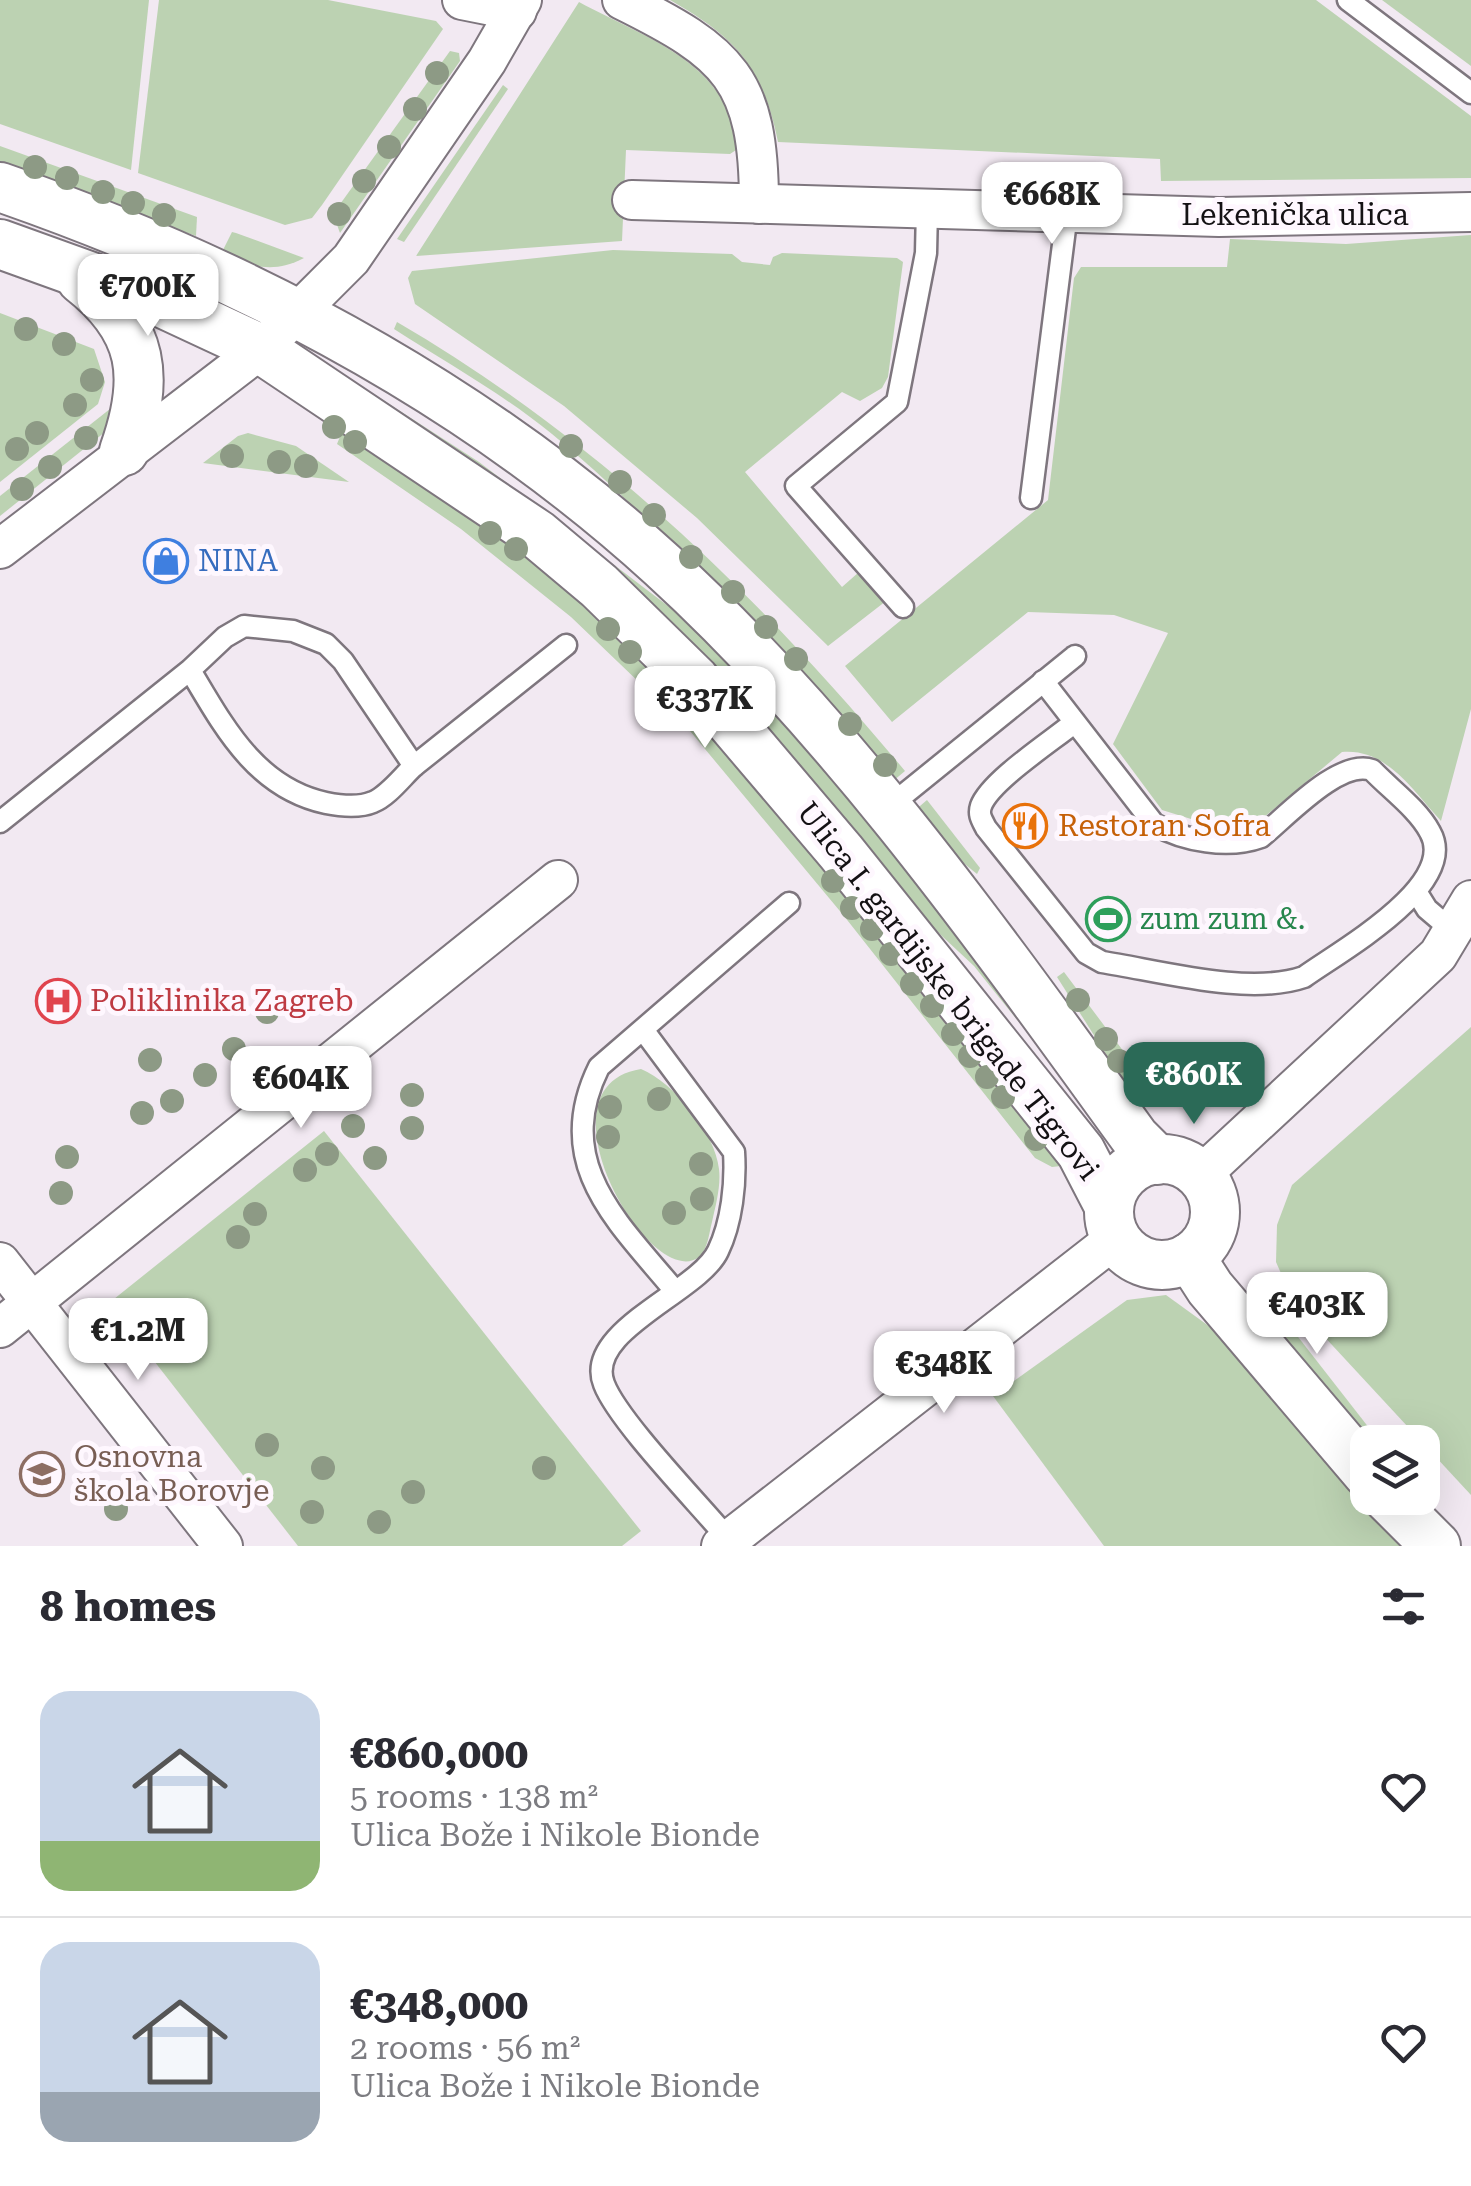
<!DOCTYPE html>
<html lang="en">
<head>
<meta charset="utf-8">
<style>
	body { margin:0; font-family:"Roboto Serif",serif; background:#f7f7f7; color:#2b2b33; height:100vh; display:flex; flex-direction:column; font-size:38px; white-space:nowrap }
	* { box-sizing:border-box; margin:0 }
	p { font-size:32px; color:#7c7c81 }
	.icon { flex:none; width:55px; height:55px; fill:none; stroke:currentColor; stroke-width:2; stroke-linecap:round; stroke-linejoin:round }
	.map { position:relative; height:1546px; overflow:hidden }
	.drawer { display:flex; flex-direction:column; background:#fff; flex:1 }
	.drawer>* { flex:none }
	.controls { position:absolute; left:1350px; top:1425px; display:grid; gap:20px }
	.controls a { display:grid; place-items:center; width:90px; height:90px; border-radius:20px; background:#fff; box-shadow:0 10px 40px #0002; font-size:50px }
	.price { position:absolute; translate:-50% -85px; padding:0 22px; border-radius:20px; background:#fff; color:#222; font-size:32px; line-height:65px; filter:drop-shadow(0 2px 5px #0008) }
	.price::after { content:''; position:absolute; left:50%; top:60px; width:30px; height:22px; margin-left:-15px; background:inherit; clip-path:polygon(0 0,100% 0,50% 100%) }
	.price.selected { background:#2b6a57; color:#fff }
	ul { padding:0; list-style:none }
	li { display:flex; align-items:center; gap:30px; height:250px; padding:0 40px }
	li+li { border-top:2px solid #e1e1e2 }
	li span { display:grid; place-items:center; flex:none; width:280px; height:200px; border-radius:30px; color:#555 }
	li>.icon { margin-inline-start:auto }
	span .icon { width:120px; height:120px; fill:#fffc; stroke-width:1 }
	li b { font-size:42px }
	h2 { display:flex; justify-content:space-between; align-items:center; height:120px; padding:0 40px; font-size:42px }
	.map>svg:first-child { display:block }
	.green { fill:#bcd2b2 }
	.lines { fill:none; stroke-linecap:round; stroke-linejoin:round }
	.service-casing { stroke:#7e767e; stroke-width:25 }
	.minor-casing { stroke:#7e767e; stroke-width:42 }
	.tertiary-casing { stroke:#7e767e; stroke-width:52 }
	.service { stroke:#fff; stroke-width:20 }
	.minor { stroke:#fff; stroke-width:38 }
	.tertiary { stroke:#fff; stroke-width:48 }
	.tree { fill:#8d9a85 }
	.labels { text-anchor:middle; stroke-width:10; stroke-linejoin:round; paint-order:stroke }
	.street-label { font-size:30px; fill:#141114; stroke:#fef7fe }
	.shop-label { font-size:30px; fill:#366cbe; stroke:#fef7fe; text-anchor:start }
	.food-label { font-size:30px; fill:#c56008; stroke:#fef7fe; text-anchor:start }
	.leisure-label { font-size:30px; fill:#27864d; stroke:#fef7fe; text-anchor:start }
	.health-label { font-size:30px; fill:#be3a42; stroke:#fef7fe; text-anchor:start }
	.education-label { font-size:30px; fill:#785e54; stroke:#fef7fe; text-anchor:start }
</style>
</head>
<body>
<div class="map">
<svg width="1471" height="1546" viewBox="0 0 1471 1546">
	<rect width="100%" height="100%" fill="#f2e9f2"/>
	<g class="green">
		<polygon points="0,0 149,0 131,170 0,124"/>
		<polygon points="159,0 328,0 436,21 443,29 322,205 312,218 285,225 138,173"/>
		<path d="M670,0H1316L1471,116V178L1161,181L1160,159L778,142C763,67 735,37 670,0Z"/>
		<polygon points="1382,0 1471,0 1471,66"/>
		<path d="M579,2C647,39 727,61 739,148L730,154L626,150L622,241L416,256Z"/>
		<polygon points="450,51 459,53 460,61 340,233 333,214"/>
		<polygon points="503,85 508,89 404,242 397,239"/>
		<polygon points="0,146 197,217 196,236 0,165"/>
		<path d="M232,232L236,233L304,258C274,274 251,267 221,254Z"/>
		<path d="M1471,235V709L1441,821C1413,791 1387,748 1342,752L1251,828H1220L1162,810L1113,744L1168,633L1114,615L1028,612L892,722L845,666L1048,500L1074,278L1081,267H1227L1230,239L1346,244Z"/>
		<polygon points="613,250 732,254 742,262 770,265 773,257 782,253 897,258 903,262 888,377 882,388 860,401 842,392 745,472 842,587 859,572 886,601 828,646 697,518 564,406 415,304 408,278 412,271"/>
		<polygon points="0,313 94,349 105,382 98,404 0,482"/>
		<path d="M397,322C596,438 759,595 905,771L886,787C780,666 677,536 552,434C503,394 447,363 394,329Z"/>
		<polygon points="366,389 479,462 714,641 831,773 1113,1140 974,966 363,395"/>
		<polygon points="115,405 105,432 0,516 0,496"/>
		<polygon points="347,419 581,584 701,697 1070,1165 1052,1167 1035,1158 844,916 690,731 571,617 461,529 337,444"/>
		<polygon points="248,433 296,446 349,482 203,463 238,436"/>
		<polygon points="927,800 980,868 977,874 918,826 913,812"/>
		<polygon points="1064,972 1136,1068 1132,1095 1057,977"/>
		<polygon points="1471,1027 1471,1495 1295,1305 1276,1262 1277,1225 1292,1185"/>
		<path d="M641,1069C674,1083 715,1132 719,1169C721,1186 716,1204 712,1222C709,1233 708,1249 699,1257C650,1294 531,1086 641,1069Z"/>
		<polygon points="324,1131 641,1531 622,1546 298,1546 109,1303"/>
		<polygon points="1166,1295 1235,1345 1417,1546 1104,1546 993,1396 1127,1300"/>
		<polygon points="1274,1314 1288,1324 1380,1442 1368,1442 1260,1315"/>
	</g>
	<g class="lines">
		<defs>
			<g id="service">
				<polyline points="1348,0 1471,93"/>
				<polyline points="1031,498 1067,213"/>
				<polyline points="903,607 796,486 897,402 926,253 927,209"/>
				<path d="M1043,681L1154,824C1184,841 1228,849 1261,837C1288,815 1339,759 1372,770C1390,789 1418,809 1430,832C1460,885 1340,951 1304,977C1249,996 1160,971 1102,962L1086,953L986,828C982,820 978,815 981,806C990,781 1052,741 1075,722"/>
				<polyline points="414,766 566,645"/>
				<polyline points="886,809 1075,656"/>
				<path d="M0,822L190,670L225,637L244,626L293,631L326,644L343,661L414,766C402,777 388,796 373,802C359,808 341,806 326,803C256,788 224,727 190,670"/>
				<polyline points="1417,893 1427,909 1454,932"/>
				<path d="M644,1031L734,1152C736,1183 732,1222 718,1251C699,1292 583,1331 604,1384C618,1421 700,1505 729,1540"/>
				<path d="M675,1291C618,1222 551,1164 599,1067L789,903"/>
			</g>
			<g id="minor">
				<polyline points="462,0 517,11"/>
				<path d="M622,0C729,53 759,79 759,204"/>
				<polyline points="632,200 1219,217 1471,212"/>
				<polyline points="0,549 261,349 351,259 487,61 522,0"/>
				<polyline points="1200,1176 1438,955 1471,900"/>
				<polyline points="0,1262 223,1546"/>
				<polyline points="0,1328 558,880"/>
				<polyline points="721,1546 1116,1238"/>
			</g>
			<g id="tertiary">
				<path d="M0,187C242,271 471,391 662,565C843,730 992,941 1135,1138L1157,1160"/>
				<polyline points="0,244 158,301 261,349 537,534 599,586 695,680 841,852 1081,1152 1109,1206"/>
				<path d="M81,279C145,329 150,378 124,451"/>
				<circle cx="1162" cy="1212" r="53"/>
				<polyline points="1190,1257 1210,1288 1368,1474"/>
				<polyline points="1388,1498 1436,1546"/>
			</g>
		</defs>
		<use href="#service" class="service-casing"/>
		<use href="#minor" class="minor-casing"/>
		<use href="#tertiary" class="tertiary-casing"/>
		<use href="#service" class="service"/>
		<use href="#minor" class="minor"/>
		<use href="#tertiary" class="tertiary"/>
	</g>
	<g class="tree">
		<circle cx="437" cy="73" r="12"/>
		<circle cx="415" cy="109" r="12"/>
		<circle cx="389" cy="147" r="12"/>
		<circle cx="35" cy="167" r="12"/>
		<circle cx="67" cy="178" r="12"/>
		<circle cx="364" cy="181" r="12"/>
		<circle cx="103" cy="192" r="12"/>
		<circle cx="133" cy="203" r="12"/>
		<circle cx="339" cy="214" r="12"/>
		<circle cx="164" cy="215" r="12"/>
		<circle cx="26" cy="329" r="12"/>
		<circle cx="64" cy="344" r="12"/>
		<circle cx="92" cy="380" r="12"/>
		<circle cx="75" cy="405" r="12"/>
		<circle cx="334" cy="427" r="12"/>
		<circle cx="37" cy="433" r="12"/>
		<circle cx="86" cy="438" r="12"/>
		<circle cx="355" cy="442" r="12"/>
		<circle cx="571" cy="446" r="12"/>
		<circle cx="17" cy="449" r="12"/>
		<circle cx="232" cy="456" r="12"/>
		<circle cx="279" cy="462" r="12"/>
		<circle cx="306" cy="466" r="12"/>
		<circle cx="50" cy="467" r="12"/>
		<circle cx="620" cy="482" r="12"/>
		<circle cx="22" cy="489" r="12"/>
		<circle cx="654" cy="515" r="12"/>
		<circle cx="490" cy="533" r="12"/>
		<circle cx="516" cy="549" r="12"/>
		<circle cx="691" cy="557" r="12"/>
		<circle cx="733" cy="592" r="12"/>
		<circle cx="766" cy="627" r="12"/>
		<circle cx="608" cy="629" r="12"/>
		<circle cx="630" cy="652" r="12"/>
		<circle cx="796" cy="659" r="12"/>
		<circle cx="656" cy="678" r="12"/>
		<circle cx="678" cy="699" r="12"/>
		<circle cx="850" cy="724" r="12"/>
		<circle cx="885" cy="765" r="12"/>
		<circle cx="833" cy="881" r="12"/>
		<circle cx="852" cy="908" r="12"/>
		<circle cx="872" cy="929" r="12"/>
		<circle cx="891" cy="954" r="12"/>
		<circle cx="912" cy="984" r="12"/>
		<circle cx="1078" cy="1000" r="12"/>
		<circle cx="932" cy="1006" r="12"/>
		<circle cx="267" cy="1012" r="12"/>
		<circle cx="953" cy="1034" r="12"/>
		<circle cx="1106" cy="1039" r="12"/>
		<circle cx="234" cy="1049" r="12"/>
		<circle cx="970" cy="1056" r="12"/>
		<circle cx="150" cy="1060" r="12"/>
		<circle cx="1119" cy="1061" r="12"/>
		<circle cx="205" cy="1075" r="12"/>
		<circle cx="987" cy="1077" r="12"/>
		<circle cx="412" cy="1095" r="12"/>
		<circle cx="1003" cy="1097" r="12"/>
		<circle cx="659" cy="1099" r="12"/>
		<circle cx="172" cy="1101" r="12"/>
		<circle cx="610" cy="1107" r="12"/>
		<circle cx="142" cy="1113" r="12"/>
		<circle cx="353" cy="1126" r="12"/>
		<circle cx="412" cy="1128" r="12"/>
		<circle cx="608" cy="1137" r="12"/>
		<circle cx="1036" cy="1139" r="12"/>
		<circle cx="327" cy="1154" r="12"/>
		<circle cx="67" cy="1157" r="12"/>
		<circle cx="375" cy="1158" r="12"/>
		<circle cx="701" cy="1164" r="12"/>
		<circle cx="305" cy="1170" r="12"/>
		<circle cx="61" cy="1193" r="12"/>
		<circle cx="702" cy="1199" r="12"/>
		<circle cx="674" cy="1213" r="12"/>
		<circle cx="255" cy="1214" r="12"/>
		<circle cx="238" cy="1237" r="12"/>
		<circle cx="267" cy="1445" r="12"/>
		<circle cx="323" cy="1468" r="12"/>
		<circle cx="544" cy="1468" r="12"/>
		<circle cx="413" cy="1492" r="12"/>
		<circle cx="116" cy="1509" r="12"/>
		<circle cx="312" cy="1512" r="12"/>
		<circle cx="379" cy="1522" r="12"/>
	</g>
	<defs>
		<symbol id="shop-ring" viewBox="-11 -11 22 22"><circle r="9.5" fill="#fef7fe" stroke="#3f7fe0" stroke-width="1.5"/><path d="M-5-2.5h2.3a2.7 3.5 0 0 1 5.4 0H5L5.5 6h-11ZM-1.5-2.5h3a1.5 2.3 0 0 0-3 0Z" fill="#3f7fe0"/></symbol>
		<symbol id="restaurant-ring" viewBox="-11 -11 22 22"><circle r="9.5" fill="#fef7fe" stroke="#e8710a" stroke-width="1.5"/><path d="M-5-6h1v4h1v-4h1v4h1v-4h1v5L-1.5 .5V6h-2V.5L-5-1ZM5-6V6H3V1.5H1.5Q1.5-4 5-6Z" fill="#e8710a"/></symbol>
		<symbol id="stadium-ring" viewBox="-11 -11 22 22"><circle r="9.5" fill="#fef7fe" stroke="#2e9e5b" stroke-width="1.5"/><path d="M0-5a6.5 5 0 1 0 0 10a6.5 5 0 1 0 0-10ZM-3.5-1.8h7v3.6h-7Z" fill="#2e9e5b"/></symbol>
		<symbol id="hospital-ring" viewBox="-11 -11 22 22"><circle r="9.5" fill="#fef7fe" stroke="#e0444e" stroke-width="1.5"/><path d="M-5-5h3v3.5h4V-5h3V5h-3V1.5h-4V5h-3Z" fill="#e0444e"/></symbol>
		<symbol id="school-ring" viewBox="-11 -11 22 22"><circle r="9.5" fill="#fef7fe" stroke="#8d6e63" stroke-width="1.5"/><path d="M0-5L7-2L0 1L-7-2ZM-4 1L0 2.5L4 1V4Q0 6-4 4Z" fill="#8d6e63"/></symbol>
	</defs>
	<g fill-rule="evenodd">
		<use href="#shop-ring" x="141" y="536" width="50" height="50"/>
		<use href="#restaurant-ring" x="1000" y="801" width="50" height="50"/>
		<use href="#stadium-ring" x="1083" y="894" width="50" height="50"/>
		<use href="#hospital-ring" x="33" y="976" width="50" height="50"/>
		<use href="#school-ring" x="17" y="1449" width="50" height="50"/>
	</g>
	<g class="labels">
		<g class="street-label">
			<text x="1295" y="225">Lekenička ulica</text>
			<text transform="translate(948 991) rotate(52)" y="10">Ulica I. gardijske brigade Tigrovi</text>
		</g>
		<g class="shop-label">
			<text x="198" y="571">NINA</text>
		</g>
		<g class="food-label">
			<text x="1058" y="836">Restoran Sofra</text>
		</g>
		<g class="leisure-label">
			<text x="1140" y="929">zum zum &amp;.</text>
		</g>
		<g class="health-label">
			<text x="90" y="1011">Poliklinika Zagreb</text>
		</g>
		<g class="education-label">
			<text x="74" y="1467">Osnovna<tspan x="74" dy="34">škola Borovje</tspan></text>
		</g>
	</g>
</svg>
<div class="controls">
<a><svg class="icon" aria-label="layers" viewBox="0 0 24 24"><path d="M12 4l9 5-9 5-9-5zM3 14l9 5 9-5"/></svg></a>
</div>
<b class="price" style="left:1052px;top:247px">€668K</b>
<b class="price" style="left:148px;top:339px">€700K</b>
<b class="price" style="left:705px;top:751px">€337K</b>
<b class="price selected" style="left:1194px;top:1127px">€860K</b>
<b class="price" style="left:301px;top:1131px">€604K</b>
<b class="price" style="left:1317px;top:1357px">€403K</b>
<b class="price" style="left:138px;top:1383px">€1.2M</b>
<b class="price" style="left:944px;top:1416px">€348K</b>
</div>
<section class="drawer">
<h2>8 homes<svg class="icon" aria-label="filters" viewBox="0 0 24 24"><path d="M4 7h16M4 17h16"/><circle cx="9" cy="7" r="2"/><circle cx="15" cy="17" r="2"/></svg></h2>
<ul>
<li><span style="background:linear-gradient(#c9d6e8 75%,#8fb573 0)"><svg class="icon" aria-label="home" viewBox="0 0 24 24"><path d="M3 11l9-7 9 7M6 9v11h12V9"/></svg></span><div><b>€860,000</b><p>5 rooms · 138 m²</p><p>Ulica Bože i Nikole Bionde</p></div><svg class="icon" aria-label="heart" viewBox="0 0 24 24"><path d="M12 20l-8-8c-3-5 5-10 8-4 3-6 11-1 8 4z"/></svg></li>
<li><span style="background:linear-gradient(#c9d6e8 75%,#9aa5b1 0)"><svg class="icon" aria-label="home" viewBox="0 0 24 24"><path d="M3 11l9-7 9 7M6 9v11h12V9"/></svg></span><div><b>€348,000</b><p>2 rooms · 56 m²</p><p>Ulica Bože i Nikole Bionde</p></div><svg class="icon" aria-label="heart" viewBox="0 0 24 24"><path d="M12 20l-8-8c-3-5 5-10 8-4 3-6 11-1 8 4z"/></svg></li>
</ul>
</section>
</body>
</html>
